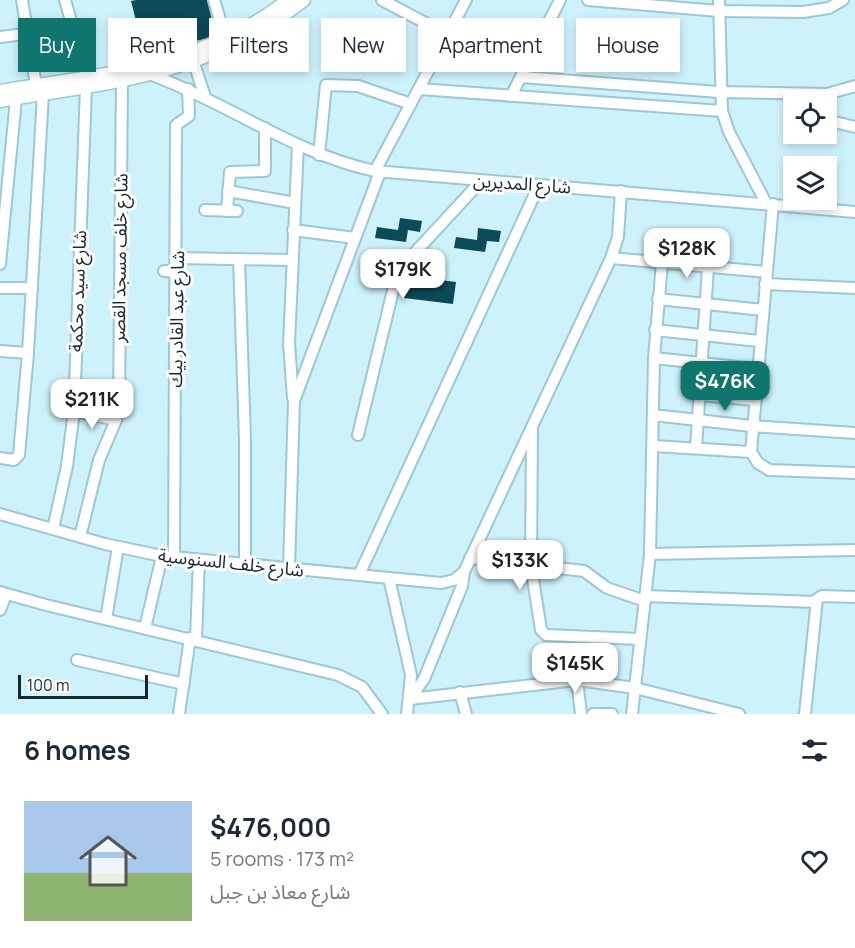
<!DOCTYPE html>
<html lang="en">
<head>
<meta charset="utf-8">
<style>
	body { margin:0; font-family:Manrope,"Noto Sans Arabic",sans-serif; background:#f2f2f3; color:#1f2937; height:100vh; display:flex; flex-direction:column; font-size:22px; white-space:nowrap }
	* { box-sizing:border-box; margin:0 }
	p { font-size:20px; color:#747a83 }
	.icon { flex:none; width:33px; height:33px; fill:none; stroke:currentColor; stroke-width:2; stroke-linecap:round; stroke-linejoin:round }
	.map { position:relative; height:714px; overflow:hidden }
	.panel { display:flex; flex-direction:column; background:#fff; flex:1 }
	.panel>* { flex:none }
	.banner { position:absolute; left:18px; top:18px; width:819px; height:54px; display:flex; gap:12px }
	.tools { position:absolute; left:783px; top:90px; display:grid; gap:12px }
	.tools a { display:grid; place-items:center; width:54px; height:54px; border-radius:0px; background:#fff; box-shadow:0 3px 9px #0003; font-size:30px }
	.scale { position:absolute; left:18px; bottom:15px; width:130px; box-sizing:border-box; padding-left:6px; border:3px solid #16272c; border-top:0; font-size:16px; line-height:21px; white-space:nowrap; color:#16272c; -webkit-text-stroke:4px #fff; paint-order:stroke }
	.price { position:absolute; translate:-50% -51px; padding:0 14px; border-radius:12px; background:#fff; color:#222; font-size:20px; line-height:39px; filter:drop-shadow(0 2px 3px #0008) }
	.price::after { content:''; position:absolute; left:50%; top:36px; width:18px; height:14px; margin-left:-9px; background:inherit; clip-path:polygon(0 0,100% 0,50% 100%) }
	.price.selected { background:#0f766e; color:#fff }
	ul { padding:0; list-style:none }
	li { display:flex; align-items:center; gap:18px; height:150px; padding:0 24px }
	li span { display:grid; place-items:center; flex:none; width:168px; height:120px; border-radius:0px; color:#555 }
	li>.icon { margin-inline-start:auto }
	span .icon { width:72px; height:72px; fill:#fffc; stroke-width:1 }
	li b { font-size:26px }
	h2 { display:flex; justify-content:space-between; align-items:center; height:72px; padding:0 24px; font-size:26px }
	.tag { padding:0 21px; border-radius:0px; background:#fff; box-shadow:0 3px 9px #0003; font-size:21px; line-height:54px }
	.tag.selected { background:#0f766e; color:#fff }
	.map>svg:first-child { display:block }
	.building { fill:#0b4a57 }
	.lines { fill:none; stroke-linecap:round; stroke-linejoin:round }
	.minor-casing { stroke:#9cc8d4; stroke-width:14 }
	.tertiary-casing { stroke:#9cc8d4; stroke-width:15 }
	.minor { stroke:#fff; stroke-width:10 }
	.tertiary { stroke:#fff; stroke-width:12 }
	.labels { text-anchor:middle; stroke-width:6; stroke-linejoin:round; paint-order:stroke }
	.street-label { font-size:18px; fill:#16272c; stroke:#fff }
</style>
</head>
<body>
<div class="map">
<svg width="855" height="714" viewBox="0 0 855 714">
	<rect width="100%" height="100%" fill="#cef2fc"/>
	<g class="building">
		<polygon points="136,0 207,0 216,36 188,43 181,18 145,28 144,23 137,25 131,1"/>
		<polygon points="400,218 422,221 420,232 408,230 406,242 375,238 377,227 398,230"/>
		<polygon points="478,228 501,231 499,242 487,241 485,252 454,248 456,237 477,240"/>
		<polygon points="407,276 456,282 453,304 404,298"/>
	</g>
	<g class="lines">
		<defs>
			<g id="minor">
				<polyline points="22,0 36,85"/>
				<polyline points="65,0 87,77"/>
				<polyline points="214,0 226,39"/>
				<polyline points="382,0 448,35"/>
				<polyline points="588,0 719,11 803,12 829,8 843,0"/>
				<polyline points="719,0 722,111 729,132 766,203"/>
				<polyline points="0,37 73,28"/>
				<polyline points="194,63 205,97"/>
				<path d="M152,75C228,103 295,154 375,171L855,212"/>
				<polyline points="521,77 719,92 827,94 855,86"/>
				<polyline points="419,89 722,111"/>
				<polyline points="511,96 560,0"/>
				<polyline points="826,120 855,127"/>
				<polyline points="319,155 326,85 358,86 411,104"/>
				<polyline points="375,171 466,0"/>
				<polyline points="228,191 295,203"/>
				<polyline points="773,204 751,452 758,463 769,470 855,473"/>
				<polyline points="205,210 237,211"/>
				<polyline points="227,211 230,172 265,171 265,128"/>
				<polyline points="293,230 355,238"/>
				<polyline points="177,258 291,260"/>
				<polyline points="611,258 766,272"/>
				<polyline points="239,259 245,440 245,565"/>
				<polyline points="0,264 16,99"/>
				<polyline points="164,271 177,272"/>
				<polyline points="765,284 855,288"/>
				<polyline points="0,288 32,288"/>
				<polyline points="658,299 763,310"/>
				<polyline points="655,330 759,341"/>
				<polyline points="0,351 28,353"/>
				<polyline points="654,358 757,369"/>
				<polyline points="699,395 754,400"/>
				<polyline points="293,398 289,344 298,145"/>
				<polyline points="74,411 116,420"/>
				<polyline points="653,415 751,426 855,433"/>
				<polyline points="532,431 531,566 541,630 546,635 640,639"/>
				<polyline points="358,435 396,278 410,258 481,181"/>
				<polyline points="654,446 751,452"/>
				<polyline points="696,448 708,267"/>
				<polyline points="0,458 14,460 19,455 28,353 43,94"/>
				<polyline points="0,514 105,544 162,556 441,583 454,580 464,572 611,258 618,237 621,191"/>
				<polyline points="53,529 67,466 74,411 86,87"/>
				<polyline points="80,537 99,460 116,420 119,406 122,81"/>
				<polyline points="650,554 855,550"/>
				<polyline points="174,558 176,125 189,116 188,89"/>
				<polyline points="470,558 584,571 607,588 645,601"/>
				<polyline points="289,569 294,401 380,172"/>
				<polyline points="359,575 539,185"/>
				<polyline points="389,578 411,675 407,714"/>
				<polyline points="0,592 46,605 338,675 362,687 382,714"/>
				<polyline points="645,596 816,602"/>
				<polyline points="0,610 6,595"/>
				<polyline points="106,619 118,547"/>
				<polyline points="145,628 162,556"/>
				<polyline points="196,639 199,560"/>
				<polyline points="77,660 184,684"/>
				<polyline points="577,680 581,714"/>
				<polyline points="460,692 466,714"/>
				<polyline points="410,699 577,680 635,688 739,714"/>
				<polyline points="410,699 424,679 462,586 464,572"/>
				<polyline points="179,714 190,638"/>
				<polyline points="593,714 612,714"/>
				<polyline points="632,714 650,554 654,358 662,263"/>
				<polyline points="805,714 817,599 822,596 855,597"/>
			</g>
			<g id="tertiary">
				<path d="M0,91C105,74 201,67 288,0"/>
				<path d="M0,101C118,81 206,76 304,0"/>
			</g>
		</defs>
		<use href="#minor" class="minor-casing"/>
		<use href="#tertiary" class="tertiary-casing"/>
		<use href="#minor" class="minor"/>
		<use href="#tertiary" class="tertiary"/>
	</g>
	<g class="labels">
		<g class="street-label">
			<text transform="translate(522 184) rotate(4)" y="6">شارع المديرين</text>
			<text transform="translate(120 258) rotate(-89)" y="6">شارع خلف مسجد القصر</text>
			<text transform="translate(78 291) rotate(-88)" y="6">شارع سيد محكمة</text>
			<text transform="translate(177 319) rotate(-89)" y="6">شارع عبد القادر بيك</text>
			<text transform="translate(231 563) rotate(6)" y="6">شارع خلف السنوسية</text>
		</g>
	</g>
</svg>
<div class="tools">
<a><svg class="icon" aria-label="locate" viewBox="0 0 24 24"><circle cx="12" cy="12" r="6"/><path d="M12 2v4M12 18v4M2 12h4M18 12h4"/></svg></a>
<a><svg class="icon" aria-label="layers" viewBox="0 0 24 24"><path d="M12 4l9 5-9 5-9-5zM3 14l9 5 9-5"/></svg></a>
</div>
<div class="scale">100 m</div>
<b class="price" style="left:687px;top:279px">$128K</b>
<b class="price" style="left:403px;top:300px">$179K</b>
<b class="price selected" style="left:725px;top:412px">$476K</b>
<b class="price" style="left:92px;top:430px">$211K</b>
<b class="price" style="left:520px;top:591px">$133K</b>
<b class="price" style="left:575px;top:694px">$145K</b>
<div class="banner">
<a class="tag selected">Buy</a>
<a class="tag">Rent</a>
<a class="tag">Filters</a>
<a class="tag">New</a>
<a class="tag">Apartment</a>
<a class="tag">House</a>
</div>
</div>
<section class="panel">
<h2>6 homes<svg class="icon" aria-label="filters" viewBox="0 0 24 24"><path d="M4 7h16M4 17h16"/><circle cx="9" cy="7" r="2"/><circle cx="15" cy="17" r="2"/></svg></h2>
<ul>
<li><span style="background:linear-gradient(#a9c7e8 60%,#8fb573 0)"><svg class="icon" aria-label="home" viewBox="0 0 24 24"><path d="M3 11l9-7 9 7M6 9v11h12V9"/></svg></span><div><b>$476,000</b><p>5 rooms · 173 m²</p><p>شارع معاذ بن جبل</p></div><svg class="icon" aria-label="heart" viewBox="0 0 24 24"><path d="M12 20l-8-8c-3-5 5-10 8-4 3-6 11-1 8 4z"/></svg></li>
</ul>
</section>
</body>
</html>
